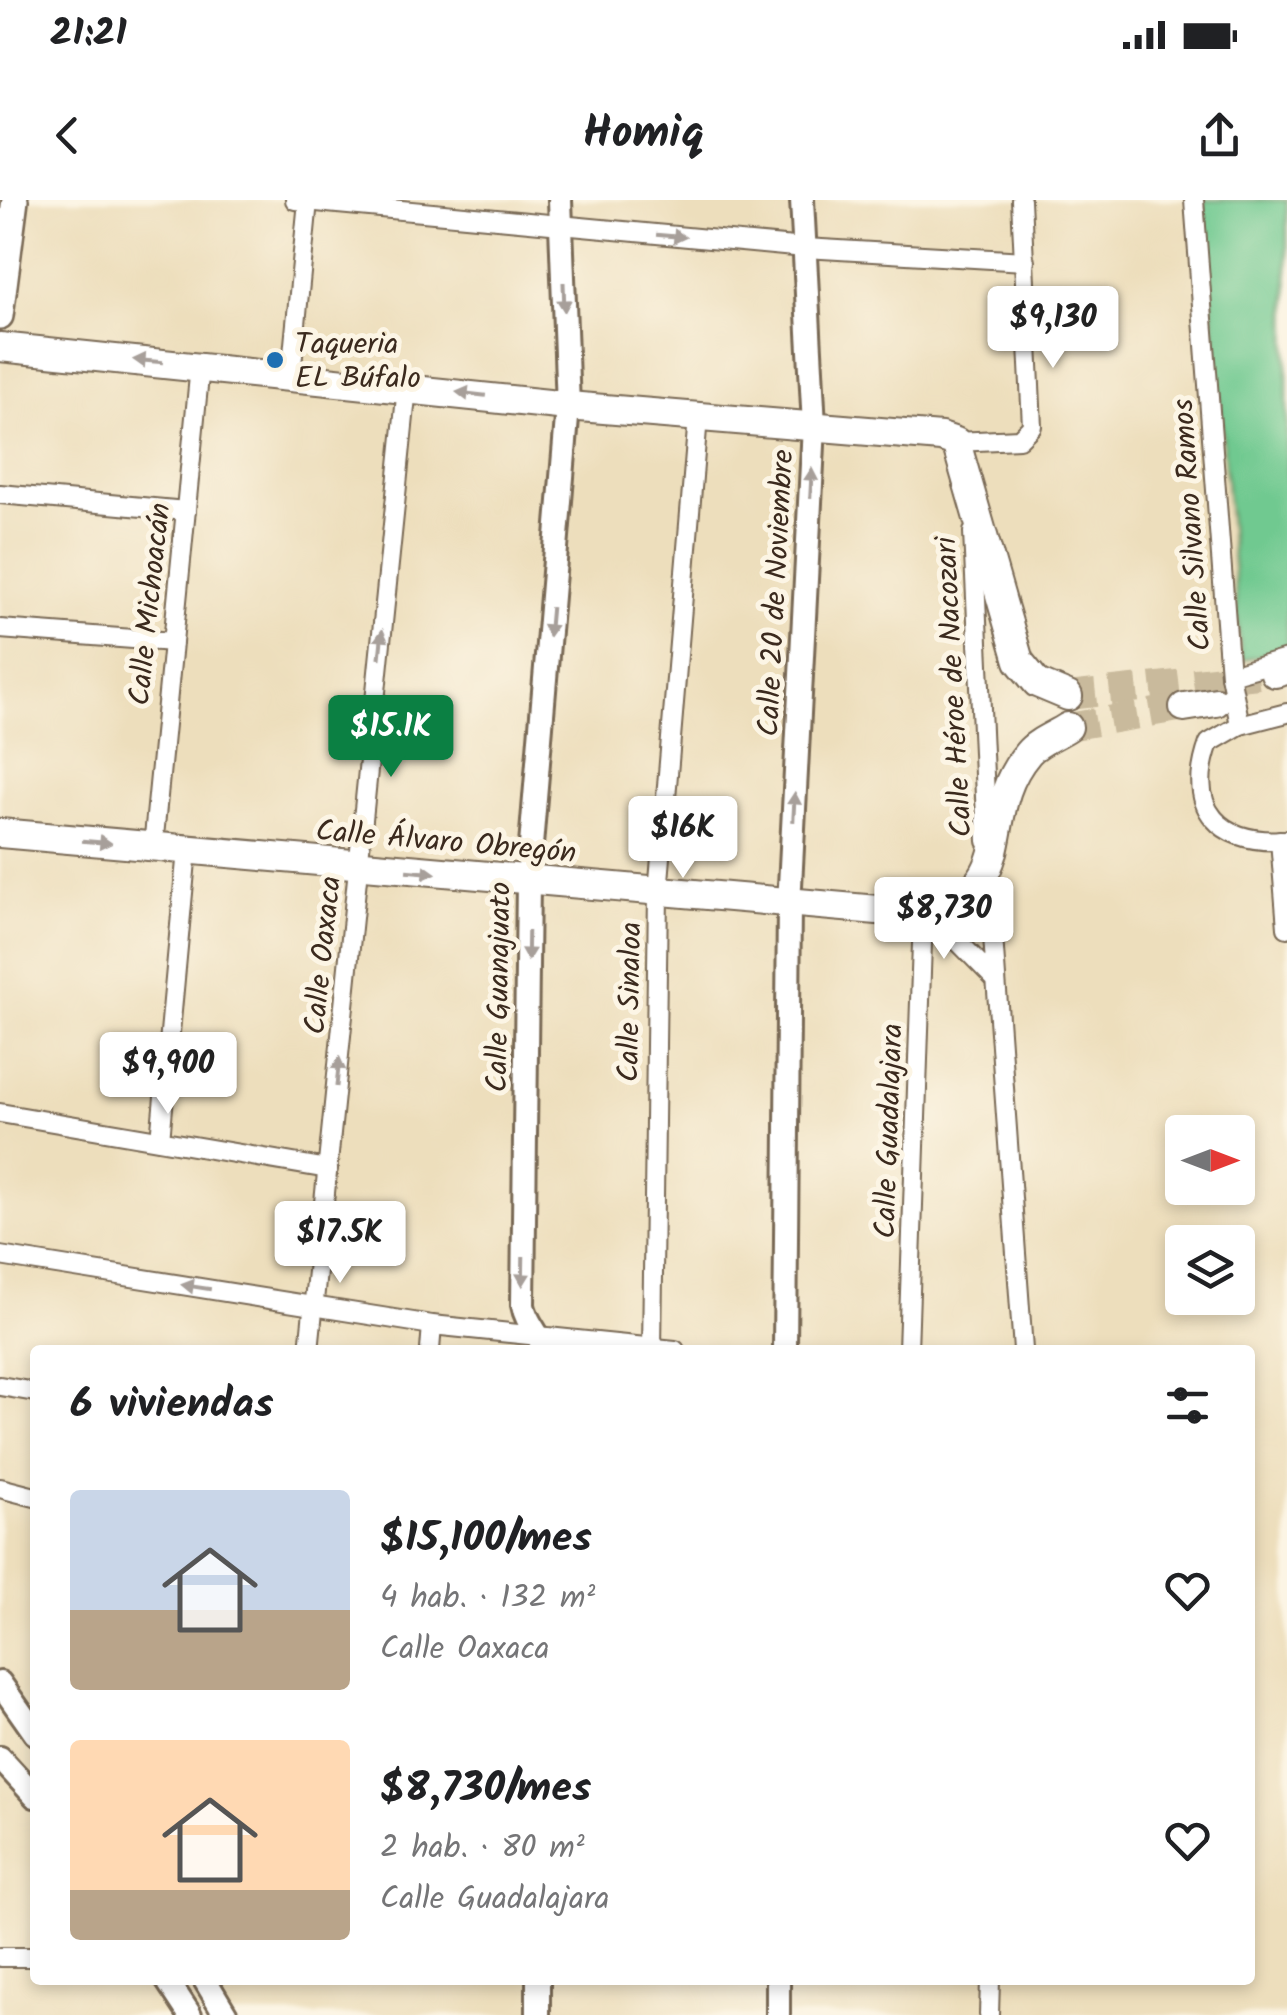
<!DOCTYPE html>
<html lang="es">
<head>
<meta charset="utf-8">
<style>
	body { margin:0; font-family:Kalam,sans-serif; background:#f2f2f2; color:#202124; height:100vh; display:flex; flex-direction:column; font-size:38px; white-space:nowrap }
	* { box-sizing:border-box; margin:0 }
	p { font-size:32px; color:#757577 }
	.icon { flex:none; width:55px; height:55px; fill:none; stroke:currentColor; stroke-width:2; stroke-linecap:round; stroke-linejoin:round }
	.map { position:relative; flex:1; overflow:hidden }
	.drawer { position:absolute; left:30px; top:1145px; width:1225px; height:640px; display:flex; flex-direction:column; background:#fff; border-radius:10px; box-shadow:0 5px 15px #0003 }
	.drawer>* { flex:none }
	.needle { width:65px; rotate:90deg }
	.buttons { position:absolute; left:1165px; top:915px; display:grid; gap:20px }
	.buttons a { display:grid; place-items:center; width:90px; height:90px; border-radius:10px; background:#fff; box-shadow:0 5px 15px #0003; font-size:50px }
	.price { position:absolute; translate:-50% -85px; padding:0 22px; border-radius:10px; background:#fff; color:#222; font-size:32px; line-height:65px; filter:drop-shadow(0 2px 5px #0008) }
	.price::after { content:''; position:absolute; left:50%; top:60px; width:30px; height:22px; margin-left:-15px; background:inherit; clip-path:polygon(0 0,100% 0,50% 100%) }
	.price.active { background:#0b8043; color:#fff }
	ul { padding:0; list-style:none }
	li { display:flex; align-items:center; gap:30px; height:250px; padding:0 40px }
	li span { display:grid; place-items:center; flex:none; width:280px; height:200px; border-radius:10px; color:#555 }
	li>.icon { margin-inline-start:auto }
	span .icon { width:120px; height:120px; fill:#fffc; stroke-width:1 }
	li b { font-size:42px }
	h2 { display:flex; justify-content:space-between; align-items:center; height:120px; padding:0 40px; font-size:42px }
	.status { display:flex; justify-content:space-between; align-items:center; height:70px; padding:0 50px; background:#fff; direction:ltr }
	.status svg { height:28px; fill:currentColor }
	header { display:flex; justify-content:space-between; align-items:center; height:130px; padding:0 40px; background:#fff; font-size:45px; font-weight:600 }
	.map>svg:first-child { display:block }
	.green { fill:#70c990; stroke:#567a57; stroke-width:2.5 }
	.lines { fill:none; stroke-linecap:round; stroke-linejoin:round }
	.primary-tunnel { stroke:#c9ba9c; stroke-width:28; stroke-dasharray:28 14; stroke-linecap:butt }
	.minor-casing { stroke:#796955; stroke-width:22 }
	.tertiary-casing { stroke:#796955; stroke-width:28 }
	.secondary-casing { stroke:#796955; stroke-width:30 }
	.primary-casing { stroke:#796955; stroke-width:32 }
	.minor { stroke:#fff; stroke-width:18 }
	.tertiary { stroke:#fff; stroke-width:22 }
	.secondary { stroke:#fff; stroke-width:25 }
	.primary { stroke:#fff; stroke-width:28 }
	.oneway { fill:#a79f9a }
	.poi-dot { fill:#1f6fb2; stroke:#fcf5e5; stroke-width:4 }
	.labels { text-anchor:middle; stroke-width:10; stroke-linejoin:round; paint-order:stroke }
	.poi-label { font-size:30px; fill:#3b2a1e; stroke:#fcf5e5; text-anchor:start }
	.street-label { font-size:30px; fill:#3b2a1e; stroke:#fcf5e5 }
</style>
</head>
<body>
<div class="status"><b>21:21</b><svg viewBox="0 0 49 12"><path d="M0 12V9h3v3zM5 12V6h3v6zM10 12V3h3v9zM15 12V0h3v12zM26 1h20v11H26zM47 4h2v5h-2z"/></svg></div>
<header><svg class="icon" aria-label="back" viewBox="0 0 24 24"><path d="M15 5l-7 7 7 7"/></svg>Homiq<svg class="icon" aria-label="share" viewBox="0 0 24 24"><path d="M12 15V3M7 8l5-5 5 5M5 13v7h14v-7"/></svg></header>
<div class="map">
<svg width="1287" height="1815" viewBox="0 0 1287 1815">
	<rect width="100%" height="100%" fill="#fcf5e5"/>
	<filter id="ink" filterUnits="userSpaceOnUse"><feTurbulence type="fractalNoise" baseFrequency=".01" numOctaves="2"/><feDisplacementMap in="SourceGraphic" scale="20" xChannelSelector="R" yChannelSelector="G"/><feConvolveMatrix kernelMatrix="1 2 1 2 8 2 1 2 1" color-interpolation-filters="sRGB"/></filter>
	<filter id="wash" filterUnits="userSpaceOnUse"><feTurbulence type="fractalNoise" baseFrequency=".0048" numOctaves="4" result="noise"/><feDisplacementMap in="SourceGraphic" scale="40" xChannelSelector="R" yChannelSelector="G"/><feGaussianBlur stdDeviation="2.25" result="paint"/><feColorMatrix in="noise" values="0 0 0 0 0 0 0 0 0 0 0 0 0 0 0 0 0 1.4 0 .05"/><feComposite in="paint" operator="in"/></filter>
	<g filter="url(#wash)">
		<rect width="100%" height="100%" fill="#eddebc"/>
		<polygon class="green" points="1203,0 1287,0 1287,449 1241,461"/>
	</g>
	<g filter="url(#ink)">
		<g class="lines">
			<g class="primary-tunnel">
				<polyline points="1068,496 1258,475"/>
				<polyline points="1068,527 1184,507"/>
			</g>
			<defs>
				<g id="minor">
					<polyline points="295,0 805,48 1025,61"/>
					<polyline points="1194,0 1230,475 1240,525"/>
					<polyline points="291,175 308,1"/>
					<polyline points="956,242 1019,239 1032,226 1021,0"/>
					<polyline points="0,294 186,311"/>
					<polyline points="973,332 987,641"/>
					<polyline points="0,429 173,442"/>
					<polyline points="1230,475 1287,459"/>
					<path d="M1287,513L1240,525L1209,543C1185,610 1220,645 1287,640"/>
					<polyline points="1280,640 1287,728"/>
					<polyline points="153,647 200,166"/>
					<polyline points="988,667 1023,1150"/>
					<polyline points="929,712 993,777"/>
					<polyline points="0,913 328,969"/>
					<polyline points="160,940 187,650"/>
					<polyline points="0,1056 432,1125 675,1150"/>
					<polyline points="309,1150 407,187"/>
					<polyline points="430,1150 432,1125"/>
					<polyline points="652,1150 658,693 698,217"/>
					<polyline points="908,1150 923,714"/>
					<polyline points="0,1186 35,1192"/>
					<polyline points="0,1288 35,1297"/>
					<polyline points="0,1757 35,1757"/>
					<polyline points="989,1815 990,1780"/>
				</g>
				<g id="tertiary">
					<path d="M544,1150C539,1132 526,1123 523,1105L528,681L568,206L560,0"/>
					<polyline points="785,1150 789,705 814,226 802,0"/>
					<polyline points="0,1483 35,1533"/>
					<polyline points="0,1558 35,1596"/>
					<polyline points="167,1780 190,1815"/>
					<polyline points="205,1780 226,1815"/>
					<polyline points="778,1780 778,1815"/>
					<polyline points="538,1815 538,1780"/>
				</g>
				<polyline id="secondary" points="0,116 15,0"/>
				<g id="primary">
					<polyline points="0,147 568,206 941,237 956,242 1019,461 1037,483 1068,496"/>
					<polyline points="1275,473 1287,470"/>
					<polyline points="1184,507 1216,502"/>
					<path d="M0,633L923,714C1027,685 974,617 1028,553C1037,542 1056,535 1068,527"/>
				</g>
			</defs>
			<use href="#minor" class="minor-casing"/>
			<use href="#tertiary" class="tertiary-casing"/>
			<use href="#secondary" class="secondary-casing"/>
			<use href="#primary" class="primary-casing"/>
			<use href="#minor" class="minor"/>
			<use href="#tertiary" class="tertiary"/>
			<use href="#secondary" class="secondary"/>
			<use href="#primary" class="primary"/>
		</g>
		<defs><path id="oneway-solid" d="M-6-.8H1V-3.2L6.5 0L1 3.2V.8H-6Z" transform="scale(2.5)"/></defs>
		<g class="oneway">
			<use href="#oneway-solid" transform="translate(671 36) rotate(5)"/>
			<use href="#oneway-solid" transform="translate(564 97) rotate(88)"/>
			<use href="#oneway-solid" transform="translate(148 161) rotate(-175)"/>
			<use href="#oneway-solid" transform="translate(471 194) rotate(-173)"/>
			<use href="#oneway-solid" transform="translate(811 283) rotate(-87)"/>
			<use href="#oneway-solid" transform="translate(550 422) rotate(95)"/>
			<use href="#oneway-solid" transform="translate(381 444) rotate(-84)"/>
			<use href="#oneway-solid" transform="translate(794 607) rotate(-87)"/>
			<use href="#oneway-solid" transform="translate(97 642) rotate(5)"/>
			<use href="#oneway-solid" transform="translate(421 672) rotate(5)"/>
			<use href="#oneway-solid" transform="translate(528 746) rotate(91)"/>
			<use href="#oneway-solid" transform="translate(338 872) rotate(-84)"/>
			<use href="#oneway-solid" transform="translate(523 1071) rotate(91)"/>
			<use href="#oneway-solid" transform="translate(196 1087) rotate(-171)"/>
		</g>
	</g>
	<circle class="poi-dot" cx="275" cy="160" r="10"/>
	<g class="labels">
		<g class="poi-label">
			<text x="295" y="153">Taqueria<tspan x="295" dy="34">EL Búfalo</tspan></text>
		</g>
		<g class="street-label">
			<text transform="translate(1191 325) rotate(-94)" y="10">Calle Silvano Ramos</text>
			<text transform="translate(775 393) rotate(-87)" y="10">Calle 20 de Noviembre</text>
			<text transform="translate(149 404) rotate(-84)" y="10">Calle Michoacán</text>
			<text transform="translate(953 487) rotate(-93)" y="10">Calle Héroe de Nacozari</text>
			<text transform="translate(446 641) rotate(5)" y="10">Calle Álvaro Obregón</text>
			<text transform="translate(322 755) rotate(-84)" y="10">Calle Oaxaca</text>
			<text transform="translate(498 787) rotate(-89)" y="10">Calle Guanajuato</text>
			<text transform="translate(629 802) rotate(-89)" y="10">Calle Sinaloa</text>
			<text transform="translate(888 931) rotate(-88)" y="10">Calle Guadalajara</text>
		</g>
	</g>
</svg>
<div class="buttons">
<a><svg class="needle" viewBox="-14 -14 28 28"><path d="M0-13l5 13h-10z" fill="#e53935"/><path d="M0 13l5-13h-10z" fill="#757577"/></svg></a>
<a><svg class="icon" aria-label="layers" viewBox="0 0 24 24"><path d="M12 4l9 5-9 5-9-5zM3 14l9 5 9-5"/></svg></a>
</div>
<b class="price" style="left:1053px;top:171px">$9,130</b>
<b class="price active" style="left:391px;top:580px">$15.1K</b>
<b class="price" style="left:683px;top:681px">$16K</b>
<b class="price" style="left:944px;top:762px">$8,730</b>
<b class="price" style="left:168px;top:917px">$9,900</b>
<b class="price" style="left:340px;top:1086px">$17.5K</b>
<section class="drawer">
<h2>6 viviendas<svg class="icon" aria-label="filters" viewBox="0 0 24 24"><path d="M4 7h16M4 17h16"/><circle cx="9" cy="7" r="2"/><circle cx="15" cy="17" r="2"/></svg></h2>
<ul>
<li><span style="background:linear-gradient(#c9d6e8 60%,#b9a48a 0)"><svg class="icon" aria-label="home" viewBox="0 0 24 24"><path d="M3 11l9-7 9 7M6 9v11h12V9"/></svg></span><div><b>$15,100/mes</b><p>4 hab. · 132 m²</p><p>Calle Oaxaca</p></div><svg class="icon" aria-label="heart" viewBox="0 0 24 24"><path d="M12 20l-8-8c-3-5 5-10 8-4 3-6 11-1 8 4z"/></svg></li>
<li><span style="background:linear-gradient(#ffd9b3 75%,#b9a48a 0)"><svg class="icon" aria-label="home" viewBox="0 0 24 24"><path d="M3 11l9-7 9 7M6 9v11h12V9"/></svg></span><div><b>$8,730/mes</b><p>2 hab. · 80 m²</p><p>Calle Guadalajara</p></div><svg class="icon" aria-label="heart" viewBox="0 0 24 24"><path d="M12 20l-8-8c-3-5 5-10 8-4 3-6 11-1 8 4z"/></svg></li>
</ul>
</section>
</div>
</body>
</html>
